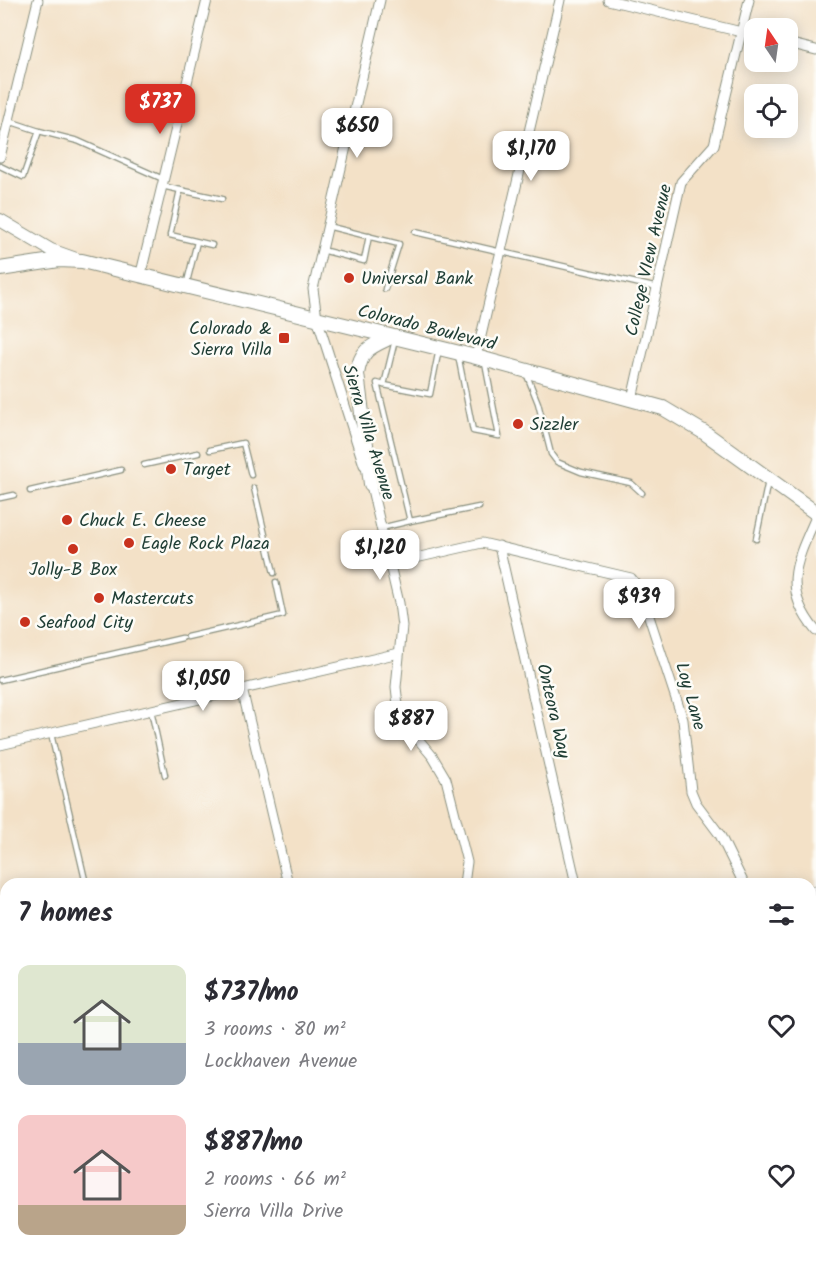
<!DOCTYPE html>
<html lang="en">
<head>
<meta charset="utf-8">
<style>
	body { margin:0; font-family:Kalam,sans-serif; background:#f2f2f3; color:#2b2b33; height:100vh; display:flex; flex-direction:column; font-size:22px; white-space:nowrap }
	* { box-sizing:border-box; margin:0 }
	p { font-size:20px; color:#7c7c81 }
	.icon { flex:none; width:33px; height:33px; fill:none; stroke:currentColor; stroke-width:2; stroke-linecap:round; stroke-linejoin:round }
	.map { position:relative; flex:1; overflow:hidden }
	.drawer { position:absolute; left:0px; top:878px; width:816px; height:386px; display:flex; flex-direction:column; background:#fff; border-radius:18px 18px 0 0; box-shadow:0 3px 15px #0003 }
	.drawer>* { flex:none }
	.needle { width:39px; rotate:347deg }
	.tools { position:absolute; left:744px; top:18px; display:grid; gap:12px }
	.tools a { display:grid; place-items:center; width:54px; height:54px; border-radius:12px; background:#fff; box-shadow:0 3px 15px #0003; font-size:30px }
	.price { position:absolute; translate:-50% -51px; padding:0 14px; border-radius:12px; background:#fff; color:#222; font-size:20px; line-height:39px; filter:drop-shadow(0 2px 3px #0008) }
	.price::after { content:''; position:absolute; left:50%; top:36px; width:18px; height:14px; margin-left:-9px; background:inherit; clip-path:polygon(0 0,100% 0,50% 100%) }
	.price.active { background:#d93025; color:#fff }
	ul { padding:0; list-style:none }
	li { display:flex; align-items:center; gap:18px; height:150px; padding:0 18px }
	li span { display:grid; place-items:center; flex:none; width:168px; height:120px; border-radius:12px; color:#555 }
	li>.icon { margin-inline-start:auto }
	span .icon { width:72px; height:72px; fill:#fffc; stroke-width:1 }
	li b { font-size:26px }
	h2 { display:flex; justify-content:space-between; align-items:center; height:72px; padding:0 18px; font-size:26px }
	.map>svg:first-child { display:block }
	.lines { fill:none; stroke-linecap:round; stroke-linejoin:round }
	.service-casing { stroke:#898f7e; stroke-width:7 }
	.minor-casing { stroke:#898f7e; stroke-width:11 }
	.secondary-casing { stroke:#898f7e; stroke-width:14 }
	.primary-casing { stroke:#898f7e; stroke-width:16 }
	.service { stroke:#fff; stroke-width:4.5 }
	.minor { stroke:#fff; stroke-width:9 }
	.secondary { stroke:#fff; stroke-width:12 }
	.primary { stroke:#fff; stroke-width:14 }
	.poi-dot { fill:#c8321e; stroke:#fdfcf7; stroke-width:2 }
	.labels { text-anchor:middle; stroke-width:5; stroke-linejoin:round; paint-order:stroke }
	.street-label { font-size:18px; fill:#1f3d34; stroke:#fdfcf7 }
	.poi-label { font-size:18px; fill:#1f3d34; stroke:#fdfcf7; text-anchor:start }
</style>
</head>
<body>
<div class="map">
<svg width="816" height="1262" viewBox="0 0 816 1262">
	<rect width="100%" height="100%" fill="#fdfcf7"/>
	<filter id="ink" filterUnits="userSpaceOnUse"><feTurbulence type="fractalNoise" baseFrequency=".0167" numOctaves="2"/><feDisplacementMap in="SourceGraphic" scale="12" xChannelSelector="R" yChannelSelector="G"/><feConvolveMatrix kernelMatrix="1 2 1 2 8 2 1 2 1" color-interpolation-filters="sRGB"/></filter>
	<filter id="wash" filterUnits="userSpaceOnUse"><feTurbulence type="fractalNoise" baseFrequency=".008" numOctaves="4" result="noise"/><feDisplacementMap in="SourceGraphic" scale="24" xChannelSelector="R" yChannelSelector="G"/><feGaussianBlur stdDeviation="1.35" result="paint"/><feColorMatrix in="noise" values="0 0 0 0 0 0 0 0 0 0 0 0 0 0 0 0 0 1.4 0 .05"/><feComposite in="paint" operator="in"/></filter>
	<g filter="url(#wash)">
		<rect width="100%" height="100%" fill="#f3e1c7"/>
	</g>
	<g filter="url(#ink)">
		<g class="lines">
			<defs>
				<g id="service">
					<polyline points="39,131 78,141 163,179"/>
					<polyline points="0,166 23,177 39,131 9,121"/>
					<polyline points="162,186 180,190"/>
					<polyline points="327,226 399,244 385,289"/>
					<polyline points="415,232 658,288"/>
					<polyline points="212,245 170,235 180,190 222,199"/>
					<polyline points="322,250 364,261 369,236"/>
					<polyline points="186,286 197,242"/>
					<polyline points="395,340 384,385 430,394 439,349"/>
					<polyline points="458,355 473,431 499,436 485,363"/>
					<polyline points="526,373 538,403 551,454 557,462 581,472 631,483 642,493"/>
					<polyline points="384,385 377,383 410,521 479,507"/>
					<polyline points="210,450 243,443 251,475"/>
					<polyline points="144,465 198,453"/>
					<polyline points="254,488 274,573"/>
					<polyline points="30,491 121,470"/>
					<polyline points="0,498 14,495"/>
					<polyline points="381,528 410,521"/>
					<polyline points="756,539 768,481"/>
					<polyline points="187,637 283,615 276,582"/>
					<polyline points="0,680 182,638"/>
					<polyline points="151,710 165,775"/>
					<polyline points="51,734 86,884"/>
				</g>
				<g id="minor">
					<polyline points="608,0 754,35"/>
					<polyline points="788,43 816,50"/>
					<polyline points="0,157 38,0"/>
					<polyline points="140,277 207,0"/>
					<polyline points="476,357 560,0"/>
					<polyline points="632,399 681,182 714,145 749,0"/>
					<polyline points="364,465 317,318 313,289 380,0"/>
					<polyline points="370,481 399,603 402,626 396,687 398,705 403,721 433,757 446,779 467,862 464,884"/>
					<path d="M816,517C796,562 781,589 816,631"/>
					<polyline points="499,546 576,884"/>
					<polyline points="389,564 482,543 631,578 640,589 683,720 691,791 696,803 720,835 744,884"/>
					<polyline points="242,689 288,884"/>
					<polyline points="0,745 399,653"/>
					<polyline points="810,891 816,891"/>
					<polyline points="0,975 6,973"/>
					<polyline points="0,1026 6,1063 0,1070"/>
					<polyline points="810,1137 816,1138"/>
					<polyline points="182,1257 183,1262"/>
					<polyline points="786,1257 795,1262"/>
					<polyline points="398,1262 400,1257"/>
					<polyline points="613,1262 615,1257"/>
				</g>
				<polyline id="secondary" points="0,220 51,250 76,259"/>
				<g id="primary">
					<polyline points="0,269 59,260 82,261 476,357 663,408 705,433 816,513"/>
					<path d="M371,484L357,374C361,349 370,347 391,337"/>
				</g>
			</defs>
			<use href="#service" class="service-casing"/>
			<use href="#minor" class="minor-casing"/>
			<use href="#secondary" class="secondary-casing"/>
			<use href="#primary" class="primary-casing"/>
			<use href="#service" class="service"/>
			<use href="#minor" class="minor"/>
			<use href="#secondary" class="secondary"/>
			<use href="#primary" class="primary"/>
		</g>
	</g>
	<g class="poi-dot">
		<circle cx="349" cy="278" r="6"/>
		<rect x="278" y="332" width="12" height="12" rx="3"/>
		<circle cx="518" cy="424" r="6"/>
		<circle cx="171" cy="469" r="6"/>
		<circle cx="67" cy="520" r="6"/>
		<circle cx="129" cy="543" r="6"/>
		<circle cx="73" cy="549" r="6"/>
		<circle cx="99" cy="598" r="6"/>
		<circle cx="25" cy="622" r="6"/>
	</g>
	<g class="labels">
		<g class="street-label">
			<text transform="translate(648 260) rotate(-77)" y="6">College VIew Avenue</text>
			<text transform="translate(427 327) rotate(14)" y="6">Colorado Boulevard</text>
			<text transform="translate(369 432) rotate(73)" y="6">Sierra Villa Avenue</text>
			<text transform="translate(691 696) rotate(74)" y="6">Loy Lane</text>
			<text transform="translate(554 711) rotate(77)" y="6">Onteora Way</text>
		</g>
		<g class="poi-label">
			<text x="361" y="284">Universal Bank</text>
			<text x="272" y="334" text-anchor="end">Colorado &amp;<tspan x="272" dy="21">Sierra Villa</tspan></text>
			<text x="530" y="430">Sizzler</text>
			<text x="183" y="475">Target</text>
			<text x="79" y="526">Chuck E. Cheese</text>
			<text x="141" y="549">Eagle Rock Plaza</text>
			<text x="73" y="575" text-anchor="middle">Jolly-B Box</text>
			<text x="111" y="604">Mastercuts</text>
			<text x="37" y="628">Seafood City</text>
		</g>
	</g>
</svg>
<div class="tools">
<a><svg class="needle" viewBox="-14 -14 28 28"><path d="M0-13l5 13h-10z" fill="#e53935"/><path d="M0 13l5-13h-10z" fill="#7c7c81"/></svg></a>
<a><svg class="icon" aria-label="locate" viewBox="0 0 24 24"><circle cx="12" cy="12" r="6"/><path d="M12 2v4M12 18v4M2 12h4M18 12h4"/></svg></a>
</div>
<b class="price active" style="left:160px;top:135px">$737</b>
<b class="price" style="left:357px;top:159px">$650</b>
<b class="price" style="left:531px;top:182px">$1,170</b>
<b class="price" style="left:380px;top:581px">$1,120</b>
<b class="price" style="left:639px;top:630px">$939</b>
<b class="price" style="left:203px;top:712px">$1,050</b>
<b class="price" style="left:411px;top:752px">$887</b>
<section class="drawer">
<h2>7 homes<svg class="icon" aria-label="filters" viewBox="0 0 24 24"><path d="M4 7h16M4 17h16"/><circle cx="9" cy="7" r="2"/><circle cx="15" cy="17" r="2"/></svg></h2>
<ul>
<li><span style="background:linear-gradient(#dfe7d0 65%,#9aa5b1 0)"><svg class="icon" aria-label="home" viewBox="0 0 24 24"><path d="M3 11l9-7 9 7M6 9v11h12V9"/></svg></span><div><b>$737/mo</b><p>3 rooms · 80 m²</p><p>Lockhaven Avenue</p></div><svg class="icon" aria-label="heart" viewBox="0 0 24 24"><path d="M12 20l-8-8c-3-5 5-10 8-4 3-6 11-1 8 4z"/></svg></li>
<li><span style="background:linear-gradient(#f6c9c9 75%,#b9a48a 0)"><svg class="icon" aria-label="home" viewBox="0 0 24 24"><path d="M3 11l9-7 9 7M6 9v11h12V9"/></svg></span><div><b>$887/mo</b><p>2 rooms · 66 m²</p><p>Sierra Villa Drive</p></div><svg class="icon" aria-label="heart" viewBox="0 0 24 24"><path d="M12 20l-8-8c-3-5 5-10 8-4 3-6 11-1 8 4z"/></svg></li>
</ul>
</section>
</div>
</body>
</html>
